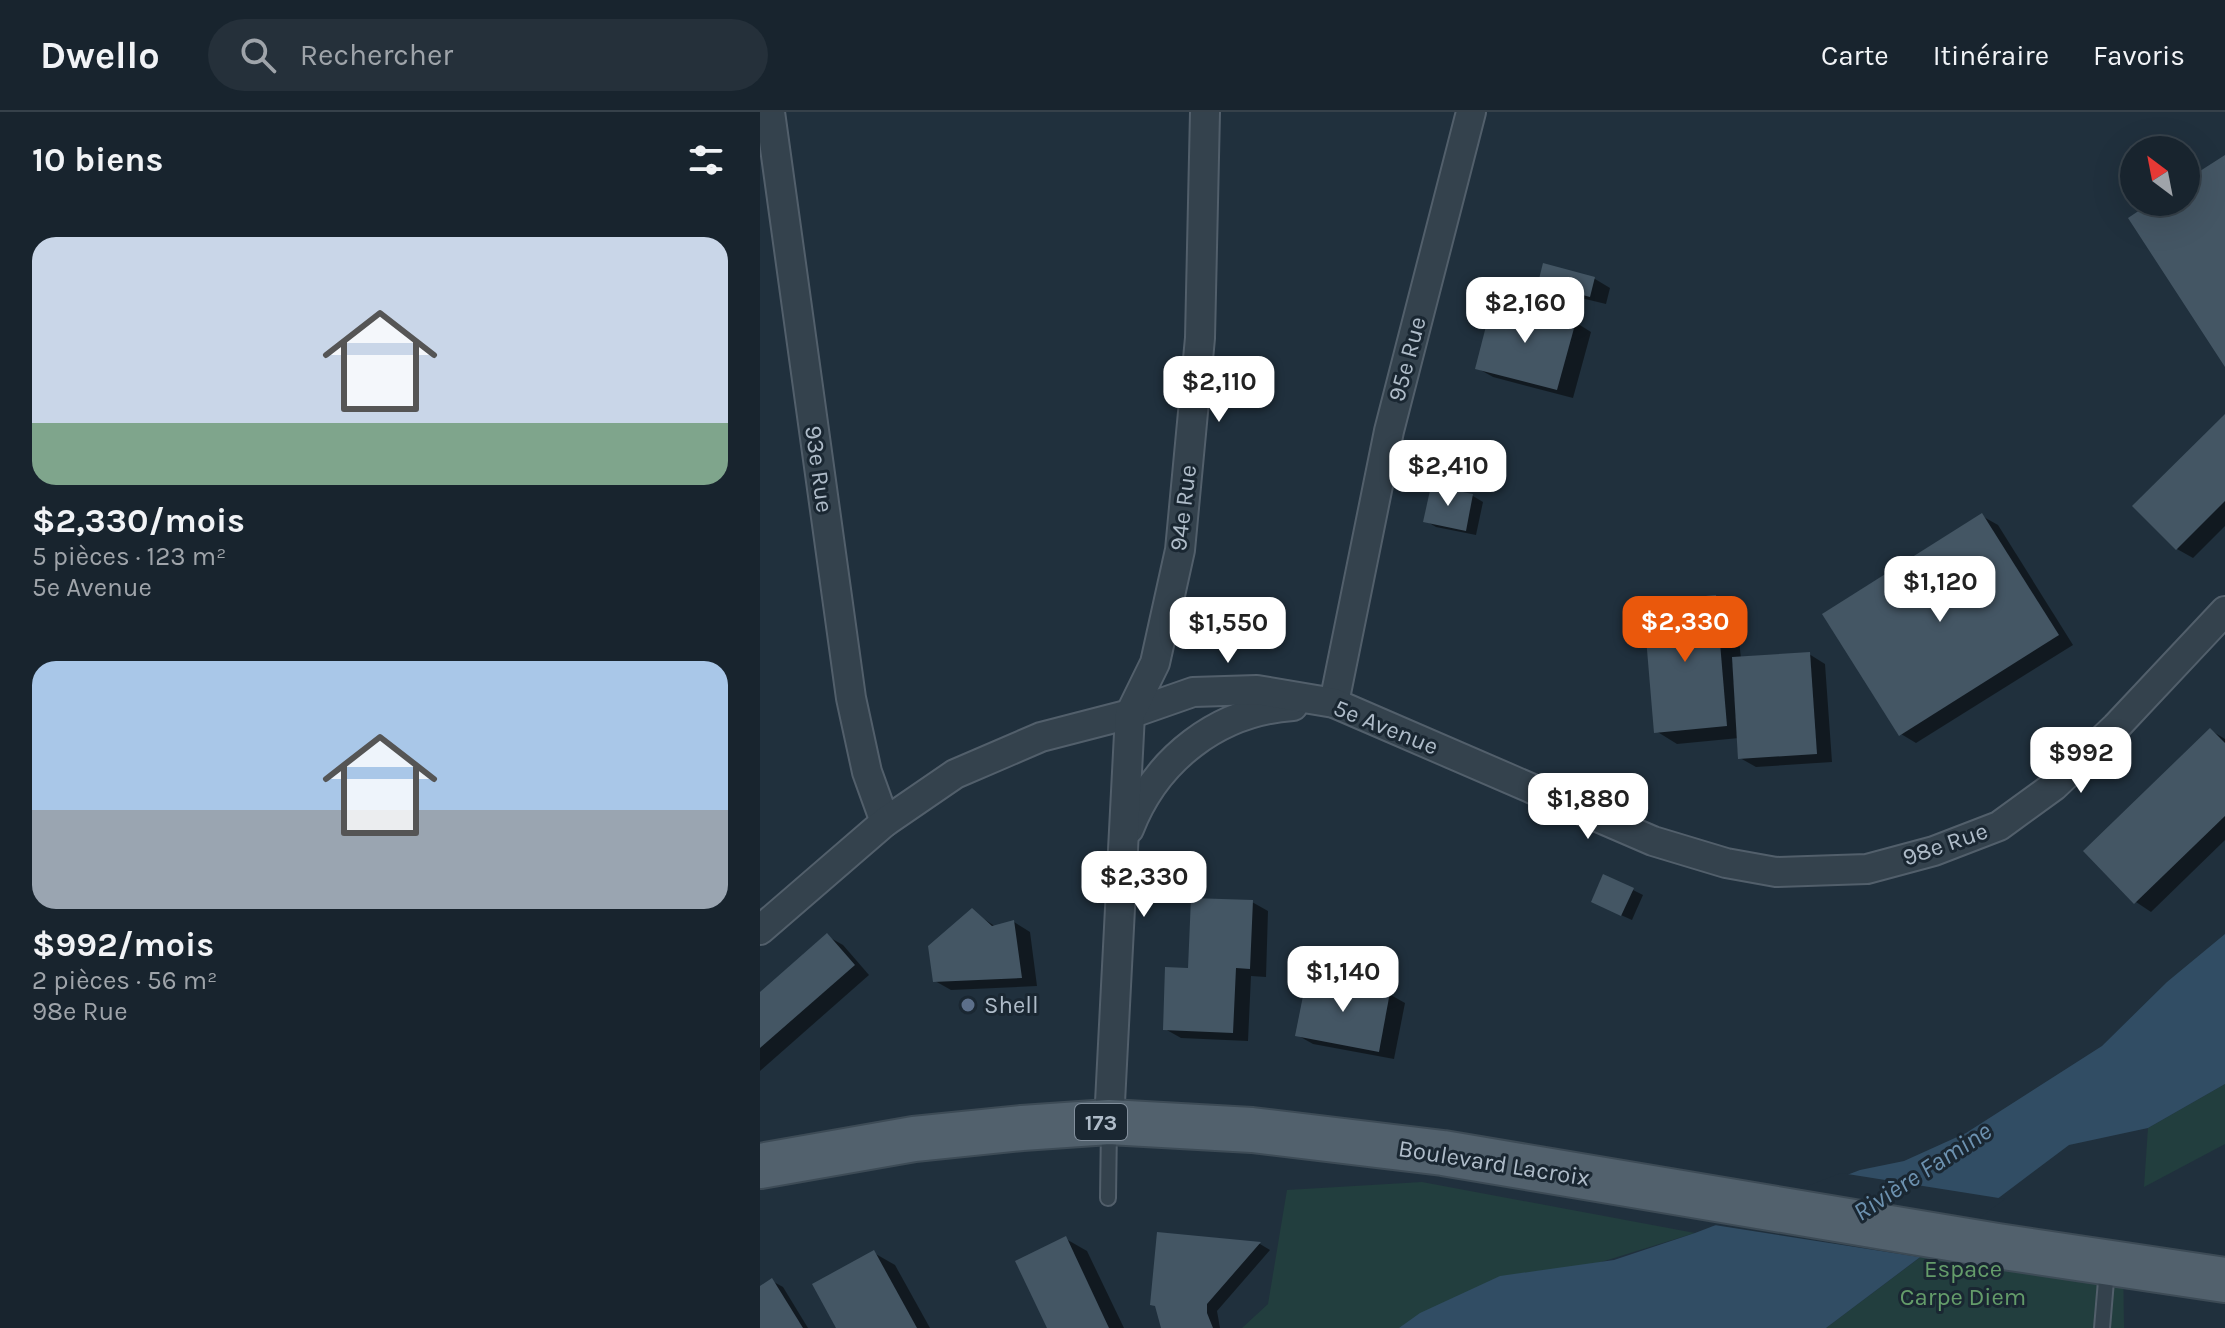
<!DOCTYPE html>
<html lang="fr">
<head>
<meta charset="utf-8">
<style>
	body { margin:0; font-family:Karla,sans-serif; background:#25303a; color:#f1f3f6; height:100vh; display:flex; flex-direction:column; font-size:30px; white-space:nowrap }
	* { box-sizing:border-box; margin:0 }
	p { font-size:26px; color:#9fa4aa }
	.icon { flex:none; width:44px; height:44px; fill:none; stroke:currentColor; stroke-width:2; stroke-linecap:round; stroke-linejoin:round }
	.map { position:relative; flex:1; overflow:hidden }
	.drawer { display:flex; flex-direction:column; background:#18242e; width:760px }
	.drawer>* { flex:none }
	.needle { width:52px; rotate:328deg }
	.fabs { position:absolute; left:1360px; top:24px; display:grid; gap:16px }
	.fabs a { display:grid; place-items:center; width:80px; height:80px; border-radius:50%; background:#18242e; box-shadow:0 8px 32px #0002,0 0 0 2px #36414a; font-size:40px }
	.price { position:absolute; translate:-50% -68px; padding:0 18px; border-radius:16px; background:#fff; color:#222; font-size:26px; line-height:52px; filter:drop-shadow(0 2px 4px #0008) }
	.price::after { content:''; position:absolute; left:50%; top:48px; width:24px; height:18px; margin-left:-12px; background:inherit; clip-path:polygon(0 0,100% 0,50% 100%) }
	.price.selected { background:#ea580c; color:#fff }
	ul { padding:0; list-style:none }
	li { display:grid; align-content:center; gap:16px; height:424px; padding:0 32px }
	li span { display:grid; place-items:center; height:248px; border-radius:24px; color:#555 }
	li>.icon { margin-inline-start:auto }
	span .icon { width:144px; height:144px; fill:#fffc; stroke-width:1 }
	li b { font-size:34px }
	h2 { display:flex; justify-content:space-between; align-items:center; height:96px; padding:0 32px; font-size:34px }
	header { display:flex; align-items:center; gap:48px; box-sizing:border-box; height:112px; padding:0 40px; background:#18242e; border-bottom:2px solid #36414a }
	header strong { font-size:38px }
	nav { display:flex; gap:44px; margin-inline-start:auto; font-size:28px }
	.search { width:560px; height:72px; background:#25303a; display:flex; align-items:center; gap:20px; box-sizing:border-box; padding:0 28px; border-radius:44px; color:#9fa4aa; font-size:30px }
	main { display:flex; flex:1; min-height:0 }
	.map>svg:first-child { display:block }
	.green { fill:#223e3e }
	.water { fill:#314d64 }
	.pier { fill:#20303d }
	.shadow { fill:#0007 }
	.building { fill:#445664 }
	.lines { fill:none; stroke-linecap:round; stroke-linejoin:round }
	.service-casing { stroke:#525f6b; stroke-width:18 }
	.minor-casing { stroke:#525f6b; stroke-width:32 }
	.primary-casing { stroke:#3d4b56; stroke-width:48 }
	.service { stroke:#34424d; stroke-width:14 }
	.minor { stroke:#34424d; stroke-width:28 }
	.primary { stroke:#52616d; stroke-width:44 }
	.service-dot { fill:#5c6f8a; stroke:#1a2732; stroke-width:3 }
	.labels { text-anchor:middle; stroke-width:6; stroke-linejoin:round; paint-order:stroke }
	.shield { fill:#1a2732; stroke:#828f9c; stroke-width:2 }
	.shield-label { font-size:22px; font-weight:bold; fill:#afbcc9 }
	.street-label { font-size:24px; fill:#afbcc9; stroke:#1a2732 }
	.poi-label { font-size:24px; fill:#afbcc9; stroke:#1a2732; text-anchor:start }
	.park-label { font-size:24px; fill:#649c6a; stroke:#1a2732 }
	.water-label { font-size:26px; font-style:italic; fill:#6d92b0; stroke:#1a2732 }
</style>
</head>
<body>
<header>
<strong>Dwello</strong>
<div class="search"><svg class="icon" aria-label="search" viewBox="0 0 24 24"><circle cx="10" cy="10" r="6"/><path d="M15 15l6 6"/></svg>Rechercher</div>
<nav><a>Carte</a><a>Itinéraire</a><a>Favoris</a></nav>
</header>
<main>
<section class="drawer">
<h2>10 biens<svg class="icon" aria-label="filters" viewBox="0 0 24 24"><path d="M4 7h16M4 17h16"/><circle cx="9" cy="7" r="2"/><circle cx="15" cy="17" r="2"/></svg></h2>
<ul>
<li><span style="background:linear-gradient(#c9d6e8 75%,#7fa58c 0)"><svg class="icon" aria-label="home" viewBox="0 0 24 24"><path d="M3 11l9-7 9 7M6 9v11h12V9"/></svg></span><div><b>$2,330/mois</b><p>5 pièces · 123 m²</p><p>5e Avenue</p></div></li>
<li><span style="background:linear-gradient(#a9c7e8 60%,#9aa5b1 0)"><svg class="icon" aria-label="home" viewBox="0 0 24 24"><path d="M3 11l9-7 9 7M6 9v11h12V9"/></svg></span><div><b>$992/mois</b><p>2 pièces · 56 m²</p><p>98e Rue</p></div></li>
</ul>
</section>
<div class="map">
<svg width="1465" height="1216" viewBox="0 0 1465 1216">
	<rect width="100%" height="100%" fill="#20303d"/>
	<g class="green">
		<polygon points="1465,972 1465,1032 1384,1075 1388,1016"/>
		<polygon points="662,1070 935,1121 838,1151 650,1216 482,1216 508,1192 527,1078"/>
		<polygon points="1190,1123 1363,1152 1364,1216 1066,1216"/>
	</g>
	<polygon class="water" points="1465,822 1465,972 1388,1016 1309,1033 1066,1216 639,1216 660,1201 740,1164 854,1148 935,1121 1100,1058 1144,1049 1206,1021 1342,934 1407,870"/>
	<polygon class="pier" points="1081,1061 1245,1087 1166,1146 948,1112"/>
	<g class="shadow">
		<polygon points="835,167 850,176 846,192 796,180 780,170"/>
		<polygon points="815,210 831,220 813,286 733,265 717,256"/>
		<polygon points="1465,305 1465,414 1433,446 1417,437"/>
		<polygon points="673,376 713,384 723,390 716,423 676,415 666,409"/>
		<polygon points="1222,404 1238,413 1313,533 1156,631 1141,622"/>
		<polygon points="955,485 976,497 981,547 1049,542 1065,552 1072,650 996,655 980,646 979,626 917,632 896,619"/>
		<polygon points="1450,618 1465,627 1465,728 1391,800 1376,790"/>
		<polygon points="873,778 883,783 872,808 843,795"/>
		<polygon points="492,790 508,799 506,865 491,864 488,929 421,926 405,917 430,858"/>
		<polygon points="212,799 236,815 254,810 270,820 277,874 191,878 175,869"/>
		<polygon points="67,824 83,833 109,863 0,959 0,883"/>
		<polygon points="629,882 645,891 634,947 553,932 537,923"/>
		<polygon points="399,1122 500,1132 510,1138 457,1199 460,1216 404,1216"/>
		<polygon points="306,1127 327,1139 364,1216 289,1216"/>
		<polygon points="114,1141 135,1153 170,1216 79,1216"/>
		<polygon points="12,1169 23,1175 48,1216 0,1216 0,1176"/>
	</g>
	<g class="building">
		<polygon points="1465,43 1465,255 1368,106 1392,90 1426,90 1426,68"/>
		<polygon points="783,151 835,165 830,185 778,171"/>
		<polygon points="733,187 816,209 797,278 715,257"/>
		<polygon points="1465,302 1465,389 1416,438 1372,394"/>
		<polygon points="671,374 713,382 706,419 663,410"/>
		<polygon points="1222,401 1299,523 1139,624 1062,502"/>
		<polygon points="956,483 967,614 894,621 883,490"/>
		<polygon points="1050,540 1057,642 978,647 972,545"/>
		<polygon points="1450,616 1465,631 1465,704 1374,792 1323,739"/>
		<polygon points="843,762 874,776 861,804 831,790"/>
		<polygon points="431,786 493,788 490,857 476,856 473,921 403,918 405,855 428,856"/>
		<polygon points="212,796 232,814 254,808 262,866 173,870 168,834"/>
		<polygon points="67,821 95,853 0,936 0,880"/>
		<polygon points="547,864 630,880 619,940 535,924"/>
		<polygon points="397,1120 501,1130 447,1192 447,1201 453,1216 401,1216 395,1194 390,1193"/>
		<polygon points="306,1124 349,1216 287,1216 255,1149"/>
		<polygon points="114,1138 157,1216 76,1216 52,1172"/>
		<polygon points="12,1166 43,1216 0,1216 0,1174"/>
	</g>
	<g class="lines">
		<defs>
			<g id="service">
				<polyline points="348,1086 349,1014"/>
				<polyline points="1342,1216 1347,1157"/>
			</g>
			<g id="minor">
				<polyline points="10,0 91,586 107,660 125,710"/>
				<polyline points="574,591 629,319 711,0"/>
				<path d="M369,717C396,647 458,599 533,594"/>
				<polyline points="0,818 125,710 195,662 281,625 370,602 433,580 497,578 574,591 893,729 966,751 1016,760 1107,757 1174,739 1239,714 1294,674 1356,615 1465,499"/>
				<polyline points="349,1010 370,602 395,551 420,438 440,226 445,0"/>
			</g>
			<polyline id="primary" points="0,1054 154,1027 262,1016 349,1010 492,1018 683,1041 1237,1134 1465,1168"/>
		</defs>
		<use href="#service" class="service-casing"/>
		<use href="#minor" class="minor-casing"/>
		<use href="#primary" class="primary-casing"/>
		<use href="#service" class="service"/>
		<use href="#minor" class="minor"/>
		<use href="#primary" class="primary"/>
	</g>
	<circle class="service-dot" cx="208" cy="893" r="8"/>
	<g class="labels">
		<rect class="shield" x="315" y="992" width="52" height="36" rx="6"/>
		<g class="shield-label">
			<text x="341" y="1018">173</text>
		</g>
		<g class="street-label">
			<text transform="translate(647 247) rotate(-75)" y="8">95e Rue</text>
			<text transform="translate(59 357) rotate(82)" y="8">93e Rue</text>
			<text transform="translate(423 396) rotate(-83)" y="8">94e Rue</text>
			<text transform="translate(626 615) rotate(22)" y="8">5e Avenue</text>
			<text transform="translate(1185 732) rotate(-19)" y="8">98e Rue</text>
			<text transform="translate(734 1051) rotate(9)" y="8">Boulevard Lacroix</text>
		</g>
		<g class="poi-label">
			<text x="224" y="901">Shell</text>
		</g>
		<g class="park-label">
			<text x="1203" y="1165">Espace<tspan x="1203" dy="28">Carpe Diem</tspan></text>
		</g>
		<g class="water-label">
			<text transform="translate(1162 1059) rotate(-33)" y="9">Rivière Famine</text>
		</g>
	</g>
</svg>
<div class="fabs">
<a><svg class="needle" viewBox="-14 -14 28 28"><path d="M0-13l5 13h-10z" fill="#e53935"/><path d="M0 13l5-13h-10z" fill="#9fa4aa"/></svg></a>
</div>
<b class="price" style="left:765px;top:233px">$2,160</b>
<b class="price" style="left:459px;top:312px">$2,110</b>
<b class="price" style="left:688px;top:396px">$2,410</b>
<b class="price" style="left:1180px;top:512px">$1,120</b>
<b class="price selected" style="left:925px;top:552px">$2,330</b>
<b class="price" style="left:468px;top:553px">$1,550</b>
<b class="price" style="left:1321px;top:683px">$992</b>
<b class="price" style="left:828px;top:729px">$1,880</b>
<b class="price" style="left:384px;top:807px">$2,330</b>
<b class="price" style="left:583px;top:902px">$1,140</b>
</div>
</main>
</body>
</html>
